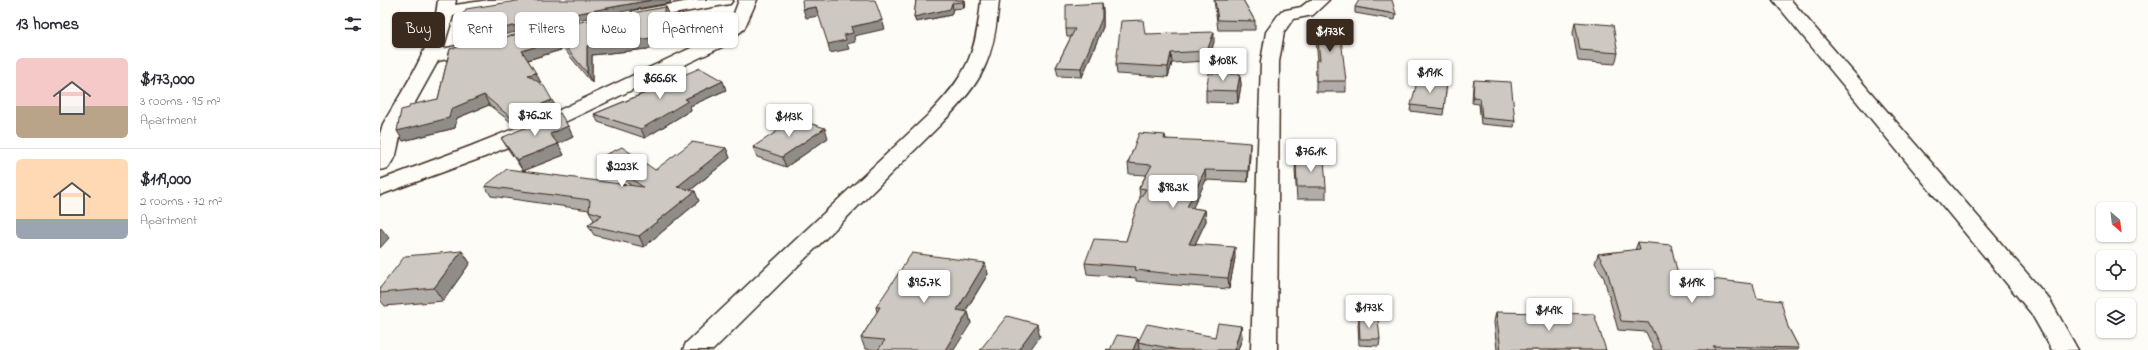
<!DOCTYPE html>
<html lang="en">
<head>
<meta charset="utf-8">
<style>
	body { margin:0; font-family:"Indie Flower",sans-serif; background:#f7f7f7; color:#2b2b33; height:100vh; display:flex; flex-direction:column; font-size:15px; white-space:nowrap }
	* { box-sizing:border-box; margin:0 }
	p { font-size:13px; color:#7c7c81 }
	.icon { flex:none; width:22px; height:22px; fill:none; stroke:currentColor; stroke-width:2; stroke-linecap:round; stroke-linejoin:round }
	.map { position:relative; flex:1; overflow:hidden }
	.panel { display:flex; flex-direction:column; background:#fff; width:380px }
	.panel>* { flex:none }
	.guide { position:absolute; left:12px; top:12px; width:380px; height:36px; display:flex; gap:8px }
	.needle { width:26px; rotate:152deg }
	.buttons { position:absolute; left:1716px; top:202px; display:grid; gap:8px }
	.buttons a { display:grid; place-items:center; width:40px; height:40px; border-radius:6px; background:#fff; box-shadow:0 1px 3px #0004; font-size:20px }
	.price { position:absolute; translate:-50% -34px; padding:0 9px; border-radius:4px; background:#fff; color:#222; font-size:13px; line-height:26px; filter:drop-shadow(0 1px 2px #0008) }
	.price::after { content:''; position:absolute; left:50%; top:24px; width:12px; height:9px; margin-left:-6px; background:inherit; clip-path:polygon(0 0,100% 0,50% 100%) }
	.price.selected { background:#3b2a1e; color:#fff }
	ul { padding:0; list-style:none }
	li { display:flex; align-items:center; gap:12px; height:100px; padding:0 16px }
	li+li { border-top:1px solid #e1e1e2 }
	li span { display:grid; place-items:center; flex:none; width:112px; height:80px; border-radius:6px; color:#555 }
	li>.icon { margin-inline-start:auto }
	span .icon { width:48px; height:48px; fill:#fffc; stroke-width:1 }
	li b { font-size:17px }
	h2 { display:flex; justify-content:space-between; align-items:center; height:48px; padding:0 16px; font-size:17px }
	.pill { padding:0 14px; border-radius:6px; background:#fff; box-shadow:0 1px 3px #0004; font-size:14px; line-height:36px }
	.pill.selected { background:#3b2a1e; color:#fff }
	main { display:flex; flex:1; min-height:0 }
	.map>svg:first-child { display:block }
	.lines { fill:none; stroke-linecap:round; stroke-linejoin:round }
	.minor-casing { stroke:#3b2a1e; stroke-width:3 }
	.minor { fill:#fdfcf7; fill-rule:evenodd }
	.wall { fill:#b0aca7; stroke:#3b2a1e }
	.shaded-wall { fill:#908c88; stroke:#3b2a1e }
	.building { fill:#cdc8c2; stroke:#3b2a1e }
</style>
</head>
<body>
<main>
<section class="panel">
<h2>13 homes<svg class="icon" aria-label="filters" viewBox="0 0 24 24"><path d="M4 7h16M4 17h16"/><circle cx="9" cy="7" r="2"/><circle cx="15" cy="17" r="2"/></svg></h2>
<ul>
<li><span style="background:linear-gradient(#f6c9c9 60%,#b9a48a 0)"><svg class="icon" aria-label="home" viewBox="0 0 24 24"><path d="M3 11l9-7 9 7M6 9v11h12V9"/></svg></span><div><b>$173,000</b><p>3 rooms · 95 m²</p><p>Apartment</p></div></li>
<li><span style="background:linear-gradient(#ffd9b3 75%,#9aa5b1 0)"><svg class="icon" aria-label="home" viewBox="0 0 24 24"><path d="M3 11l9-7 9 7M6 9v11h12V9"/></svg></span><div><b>$119,000</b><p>2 rooms · 72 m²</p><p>Apartment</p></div></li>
</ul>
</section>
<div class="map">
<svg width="1768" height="350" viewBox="0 0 1768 350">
	<rect width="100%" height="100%" fill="#fdfcf7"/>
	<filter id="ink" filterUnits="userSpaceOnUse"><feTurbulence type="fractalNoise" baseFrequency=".025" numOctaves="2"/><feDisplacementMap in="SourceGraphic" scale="8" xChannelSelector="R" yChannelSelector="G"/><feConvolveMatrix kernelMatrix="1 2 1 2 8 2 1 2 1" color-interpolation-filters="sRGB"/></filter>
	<g filter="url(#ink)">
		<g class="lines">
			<defs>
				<g id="minor">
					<path d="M58,0H76L75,5L109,0H150L147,4L141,5L73,16L63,49L98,41L104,43L107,47L104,51L58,61L23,124L16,155L8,168L0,170V134L3,124C25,86 54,45 58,0Z"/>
					<polygon points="315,0 353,0 350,4 344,5 259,20 253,19 250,15 253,11 259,10"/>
					<polygon points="359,0 377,0 364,29 342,47 187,121 107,156 0,195 0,180 91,146 173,113 330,39 350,24"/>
					<path d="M601,0H619C614,61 603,81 561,124L333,350H303L306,343L547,116C586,76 596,56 601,0Z"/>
					<polygon points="930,0 949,0 933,15 913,19 904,32 899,62 897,350 871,350 881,62 886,32 901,11 921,7"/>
					<polygon points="1393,0 1411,0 1670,300 1698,350 1672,350 1651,313"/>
				</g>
			</defs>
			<use href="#minor" class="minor-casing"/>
			<use href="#minor" class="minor"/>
		</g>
		<g class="wall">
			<polygon points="536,0 585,0 584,8 573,9 571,15 536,22 534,17"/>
			<polygon points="834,0 863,0 875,21 875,30 838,30"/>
			<polygon points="722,3 723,11 723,27 702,77 678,76 676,67 691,37 687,37 686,29"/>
			<polygon points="286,7 290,16 276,48 212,55 212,83 184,49 148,60 161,83 160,83 177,109 136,126 109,105 77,118 75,128 23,141 29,108 58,99 70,49"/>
			<polygon points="975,7 1016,14 1015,20 975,13"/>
			<polygon points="936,22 966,81 966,92 936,92 936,60 938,60 935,33"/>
			<polygon points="1195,22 1238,53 1235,64 1198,61 1193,33"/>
			<polygon points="765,34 834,42 828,61 792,63 788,77 737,74 736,64"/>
			<polygon points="860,74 861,85 858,103 826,102 826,90"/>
			<polygon points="1094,80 1135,121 1134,127 1101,124 1099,104 1092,103 1093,86"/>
			<polygon points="290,81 346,90 310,106 311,110 265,138 218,122 214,114 291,82"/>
			<polygon points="1067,82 1063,115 1030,111 1031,105"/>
			<polygon points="188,126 193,137 178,144 184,155 143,171 128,149 121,138"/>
			<polygon points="785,135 786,139 870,154 868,182 826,180 812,208 825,210 826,221 815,244 855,258 849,289 784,284 756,281 756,278 707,274 705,263 746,241 760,198 759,188 766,175 749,174 748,163"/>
			<polygon points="448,138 406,167 377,157 373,147"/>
			<polygon points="346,148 350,158 311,190 319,201 264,247 214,235 208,225 214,220 209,211 209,210 111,196 105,186 252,186 226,167 221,157 275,170"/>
			<polygon points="916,159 946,187 946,199 917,199 915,171"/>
			<polygon points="1258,242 1298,275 1377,298 1408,327 1419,348 1418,350 1274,350 1266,332 1238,330 1224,278 1215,263 1218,254 1255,250"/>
			<polygon points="82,251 90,263 63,301 5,306 0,300 0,288"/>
			<polygon points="605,263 608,274 585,312 588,312 591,323 498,350 485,349 481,338 497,312 496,307"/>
			<polygon points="1116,312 1226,350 1117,350 1114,322"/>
			<polygon points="979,318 1000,339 999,346 979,345 978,325"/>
			<polygon points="861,326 862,338 858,350 726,350 730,350 758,338 759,341 835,337"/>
		</g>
		<g class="shaded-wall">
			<polygon points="272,0 291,0 290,3 175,24 79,44 75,38 172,18"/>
			<polygon points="583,0 585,0 584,8 583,2"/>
			<polygon points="572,3 573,9 571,15 536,22 534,17"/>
			<polygon points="722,3 723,11 723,27 702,77 701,68"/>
			<polygon points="286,7 290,16 276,48 212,55 212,83 207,73 207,46"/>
			<polygon points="436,7 439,16 426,18 423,9"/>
			<polygon points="502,20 505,29 474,36 475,42 467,44 469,49 450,53 448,44 464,35 471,27"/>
			<polygon points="834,32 834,42 828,61 827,51"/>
			<polygon points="179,39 184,49 147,60 142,51"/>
			<polygon points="791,53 792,63 788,77 788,67"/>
			<polygon points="156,73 161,83 154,85 148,75"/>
			<polygon points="860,74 861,85 858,103 857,91"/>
			<polygon points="343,81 346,90 310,106 311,110 265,138 261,129 305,99"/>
			<polygon points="104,95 109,105 77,118 75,128 23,141 17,131"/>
			<polygon points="172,100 177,109 136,126 130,117"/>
			<polygon points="188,126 193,137 176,145 170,134"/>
			<polygon points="445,128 448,138 406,167 402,157"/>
			<polygon points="870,143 870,154 868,182 868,171"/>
			<polygon points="178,144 184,155 143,171 137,160"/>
			<polygon points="346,148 350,158 302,197 297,187"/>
			<polygon points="825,170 826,180 808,218 807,207"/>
			<polygon points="315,191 319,201 264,247 259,236"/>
			<polygon points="825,210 826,221 810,255 809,244"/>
			<polygon points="0,228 1,228 9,238 0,248"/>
			<polygon points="855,247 855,258 849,289 848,278"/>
			<polygon points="82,251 90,263 63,301 54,288"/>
			<polygon points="605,263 608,274 579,321 577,310"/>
			<polygon points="588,312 591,323 574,350 565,350"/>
			<polygon points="657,324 660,336 650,350 638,350"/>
			<polygon points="861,326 862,338 858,350 854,350"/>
			<polygon points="758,338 759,350 753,350"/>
		</g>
		<g class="building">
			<polygon points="143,0 272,0 172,18 75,38 80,19 86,9"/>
			<polygon points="422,0 495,0 502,20 471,27 473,33 464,35 466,40 448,44 436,7 423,9"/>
			<polygon points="536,0 583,0 583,2 572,3 570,9 534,17"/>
			<polygon points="835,0 863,0 875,21 838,20"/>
			<polygon points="979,0 1012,0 1016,14 975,7"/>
			<polygon points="722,3 722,18 701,68 676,67 695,29 686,29 686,5"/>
			<polygon points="286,7 272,38 207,46 207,73 179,39 142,51 156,73 148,75 164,86 172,100 130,117 104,95 71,109 69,118 17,131 21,110 29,108 30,105 58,99 70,49 171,27"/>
			<polygon points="763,20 765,34 834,32 827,51 791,53 788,67 736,64 741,21"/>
			<polygon points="936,22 959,22 966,81 936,81 936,60 940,60"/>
			<polygon points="1195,22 1233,25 1238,53 1200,50"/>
			<polygon points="320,68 343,81 305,99 308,101 261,129 214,114 292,82 290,81"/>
			<polygon points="829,73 860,74 857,91 826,90"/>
			<polygon points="1038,78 1067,82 1064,109 1031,105"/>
			<polygon points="1094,80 1131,82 1135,121 1102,118 1100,98 1093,97"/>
			<polygon points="180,113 188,126 170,134 178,144 137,160 121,138"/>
			<polygon points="416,119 445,128 402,157 373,147"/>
			<polygon points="759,133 785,135 784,139 835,141 835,140 870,143 868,171 825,170 807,207 825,210 809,244 855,247 848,278 784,273 755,270 756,267 705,263 714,239 746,241 759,200 766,189 759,188 772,165 748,163"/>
			<polygon points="312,142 346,148 297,187 315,191 259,236 208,225 222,215 209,211 210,200 105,186 127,169 263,187 221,157 242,147 275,170"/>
			<polygon points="916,159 944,159 946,187 917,187"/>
			<polygon points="1258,242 1291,245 1298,275 1373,284 1377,298 1401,301 1408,327 1419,348 1333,346 1335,350 1282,350 1269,323 1241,321 1227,270 1218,254 1260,249"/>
			<polygon points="82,251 54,288 0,293 0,288 25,256"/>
			<polygon points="532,253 605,263 577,310 588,312 565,350 498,350 505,340 481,338 500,307 496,307"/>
			<polygon points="1116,312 1214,314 1226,350 1121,350"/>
			<polygon points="627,316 657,324 638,350 600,350"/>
			<polygon points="979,318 998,319 1000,339 980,339"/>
			<polygon points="838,323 861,326 854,350 799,350 758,342 767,324 835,337"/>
			<polygon points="737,335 758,338 753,350 726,350 727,349 730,350"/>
		</g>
	</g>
</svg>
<div class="buttons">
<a><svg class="needle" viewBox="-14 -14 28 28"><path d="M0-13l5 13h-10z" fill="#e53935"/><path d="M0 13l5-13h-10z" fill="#7c7c81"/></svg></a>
<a><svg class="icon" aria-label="locate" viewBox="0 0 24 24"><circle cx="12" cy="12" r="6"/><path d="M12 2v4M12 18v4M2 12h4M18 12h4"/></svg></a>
<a><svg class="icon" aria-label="layers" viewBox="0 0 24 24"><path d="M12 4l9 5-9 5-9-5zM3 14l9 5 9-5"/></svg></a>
</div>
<b class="price selected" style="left:950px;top:53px">$173K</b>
<b class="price" style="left:843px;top:82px">$108K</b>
<b class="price" style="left:1050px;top:94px">$191K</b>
<b class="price" style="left:280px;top:100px">$66.6K</b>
<b class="price" style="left:155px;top:137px">$76.2K</b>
<b class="price" style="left:409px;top:138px">$113K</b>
<b class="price" style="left:931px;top:173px">$76.1K</b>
<b class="price" style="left:242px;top:188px">$223K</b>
<b class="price" style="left:793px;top:209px">$98.3K</b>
<b class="price" style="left:544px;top:304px">$95.7K</b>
<b class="price" style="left:1312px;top:304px">$119K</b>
<b class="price" style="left:989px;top:329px">$173K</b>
<b class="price" style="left:1169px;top:332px">$149K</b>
<div class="guide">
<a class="pill selected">Buy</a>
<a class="pill">Rent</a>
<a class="pill">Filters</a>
<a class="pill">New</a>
<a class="pill">Apartment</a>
</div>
</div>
</main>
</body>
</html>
